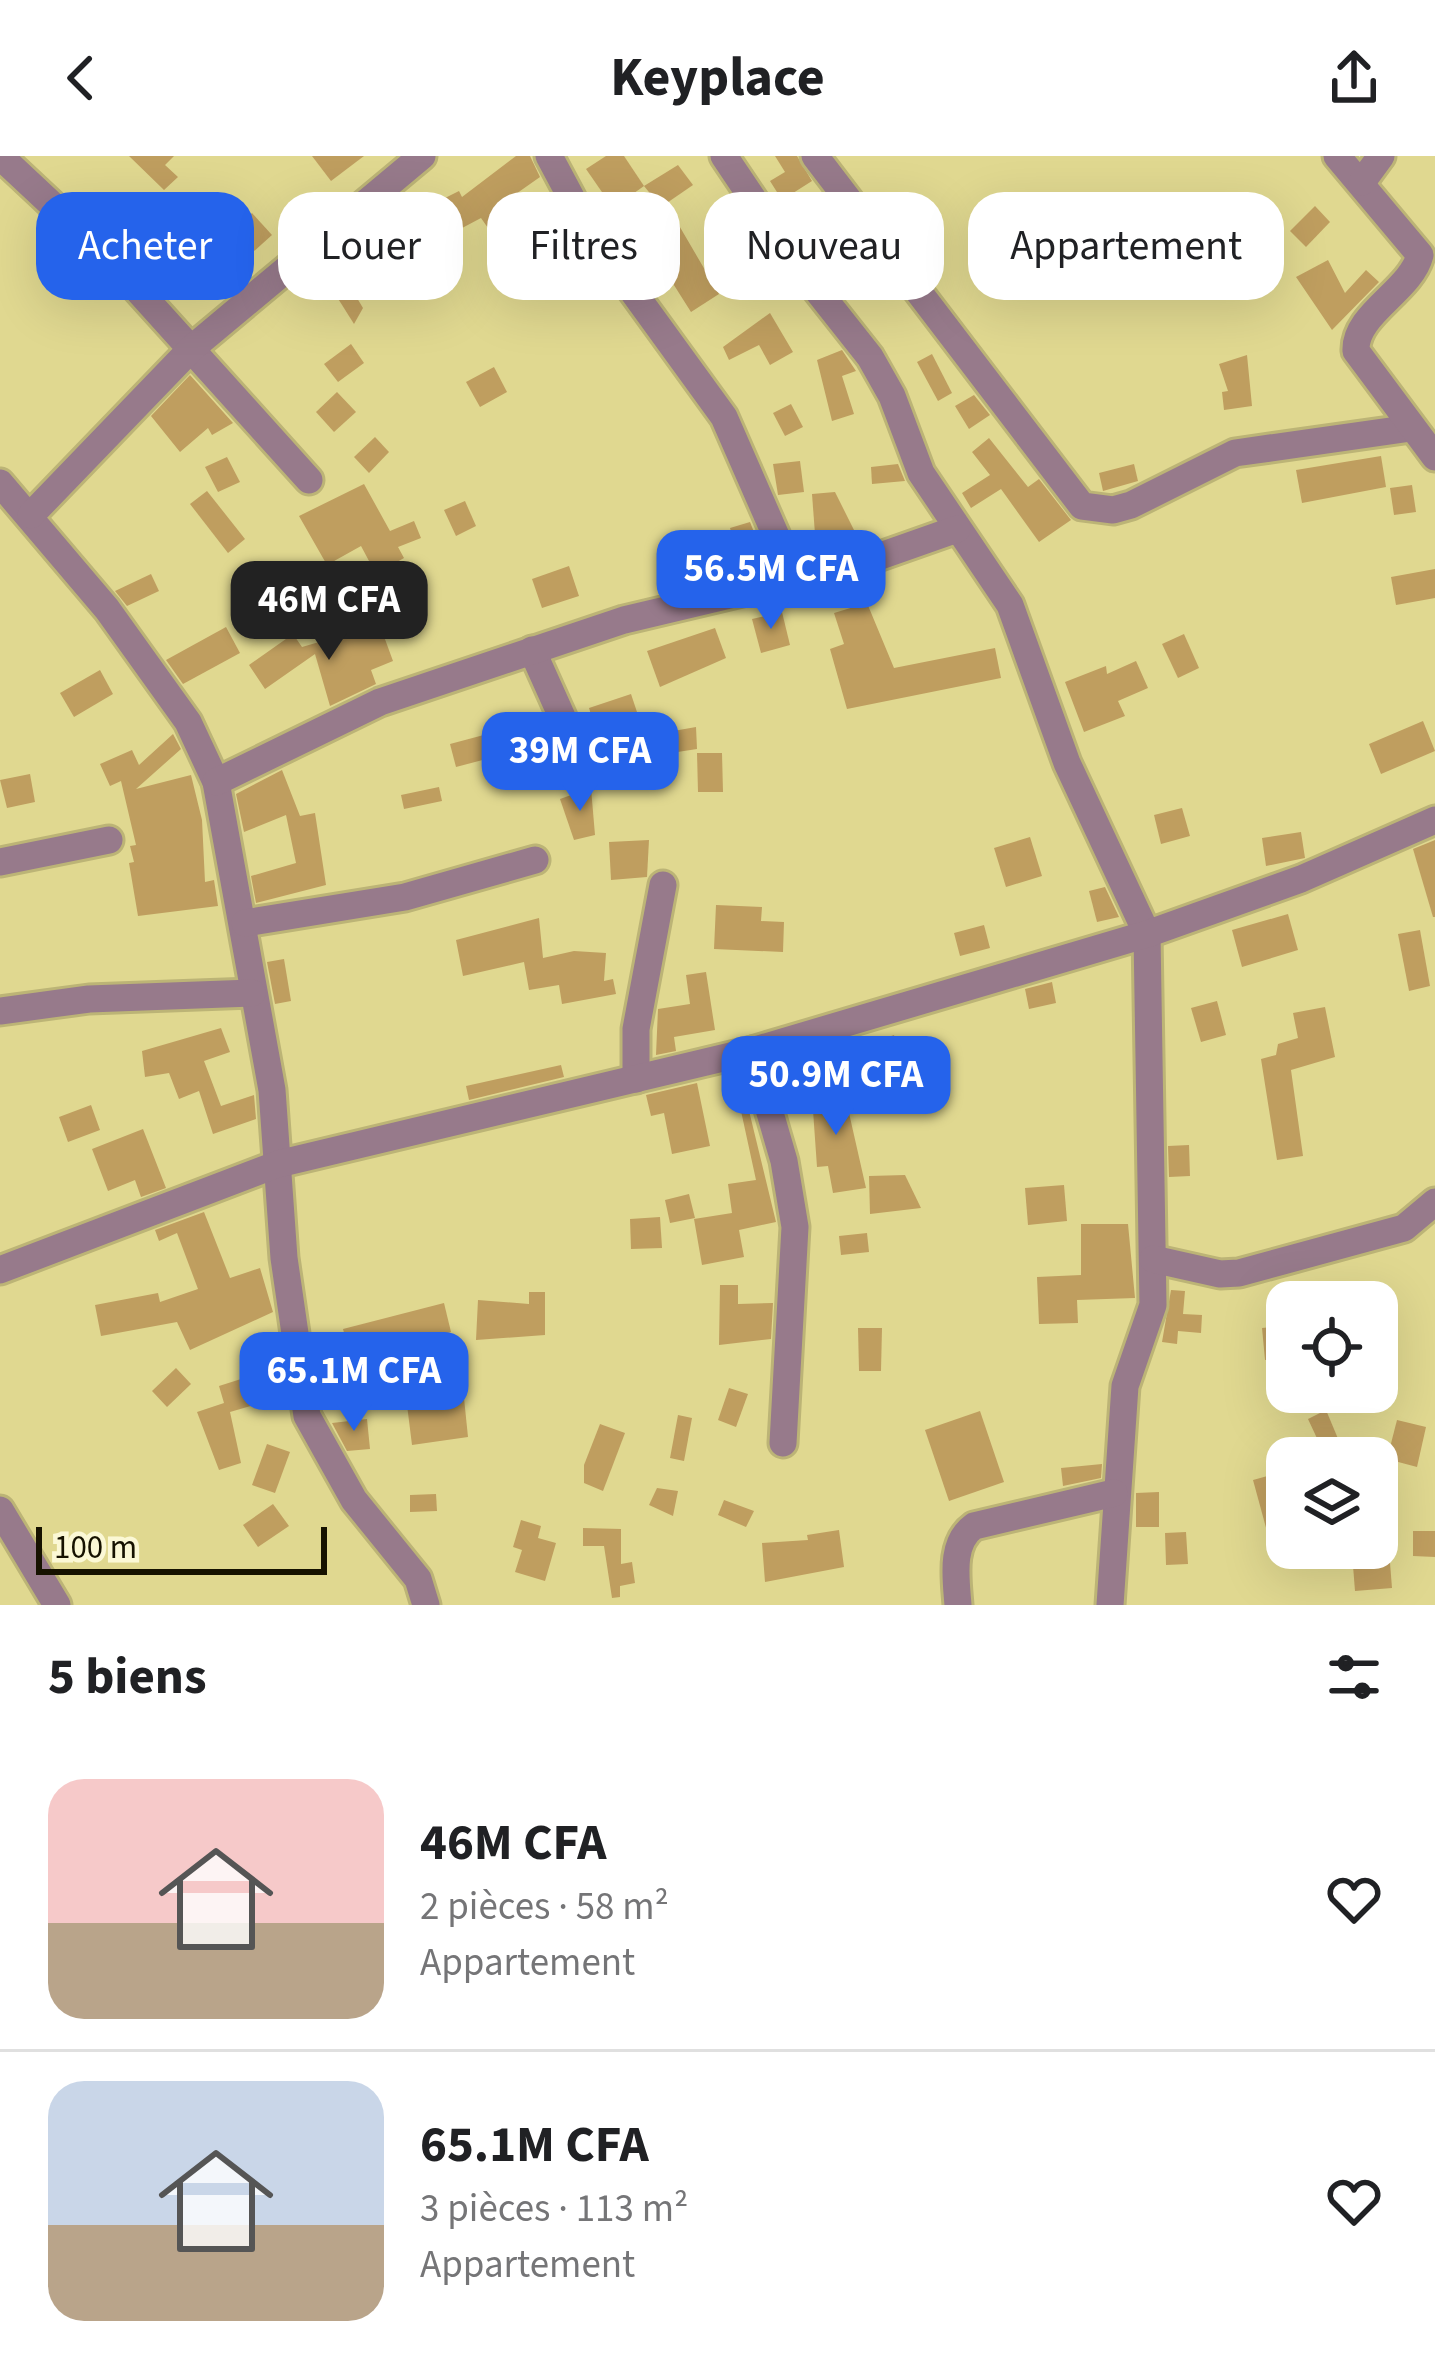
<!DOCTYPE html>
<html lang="fr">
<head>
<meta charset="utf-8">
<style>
	body { margin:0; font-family:"Source Sans 3",sans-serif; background:#f6f6f6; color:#202124; height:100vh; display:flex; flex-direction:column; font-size:45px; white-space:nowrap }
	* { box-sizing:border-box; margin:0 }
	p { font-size:39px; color:#757577 }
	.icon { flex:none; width:66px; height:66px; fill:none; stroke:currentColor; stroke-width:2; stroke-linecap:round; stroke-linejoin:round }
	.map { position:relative; height:1449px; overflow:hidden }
	.drawer { display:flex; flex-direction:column; background:#fff; flex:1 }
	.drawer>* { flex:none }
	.banner { position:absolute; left:36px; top:36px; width:1365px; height:108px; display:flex; gap:24px }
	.tools { position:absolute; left:1266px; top:1125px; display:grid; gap:24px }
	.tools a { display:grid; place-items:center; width:132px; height:132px; border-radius:24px; background:#fff; box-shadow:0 12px 48px #0002; font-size:60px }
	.scale { position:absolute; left:36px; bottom:30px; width:291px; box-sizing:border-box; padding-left:12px; border:6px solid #161200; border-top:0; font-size:33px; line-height:42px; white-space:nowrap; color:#161200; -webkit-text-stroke:9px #fbf8d5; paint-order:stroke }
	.price { position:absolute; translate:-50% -102px; padding:0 27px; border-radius:24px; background:#2563eb; color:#fff; font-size:39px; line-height:78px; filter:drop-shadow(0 3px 6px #0008) }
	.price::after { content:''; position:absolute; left:50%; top:72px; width:36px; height:27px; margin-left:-18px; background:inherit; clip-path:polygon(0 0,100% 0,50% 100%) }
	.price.selected { background:#222; color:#fff }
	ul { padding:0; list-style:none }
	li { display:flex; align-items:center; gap:36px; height:300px; padding:0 48px }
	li+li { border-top:3px solid #e0e0e0 }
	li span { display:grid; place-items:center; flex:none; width:336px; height:240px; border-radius:36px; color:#555 }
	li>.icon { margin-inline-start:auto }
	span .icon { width:144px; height:144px; fill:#fffc; stroke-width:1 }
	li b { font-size:51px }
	h2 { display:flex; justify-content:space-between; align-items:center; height:144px; padding:0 48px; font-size:51px }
	.pill { padding:0 42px; border-radius:36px; background:#fff; box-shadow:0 12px 48px #0002; font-size:42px; line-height:108px }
	.pill.selected { background:#2563eb; color:#fff }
	header { display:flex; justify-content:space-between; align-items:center; height:156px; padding:0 48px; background:#fff; font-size:54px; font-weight:700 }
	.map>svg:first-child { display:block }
	.building { fill:#bf9e5f }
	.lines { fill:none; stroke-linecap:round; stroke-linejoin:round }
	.minor-casing { stroke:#bcb476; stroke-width:33 }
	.minor { stroke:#977a8b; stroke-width:27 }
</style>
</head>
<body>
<header><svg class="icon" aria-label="back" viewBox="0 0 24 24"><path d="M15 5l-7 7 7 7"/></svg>Keyplace<svg class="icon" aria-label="share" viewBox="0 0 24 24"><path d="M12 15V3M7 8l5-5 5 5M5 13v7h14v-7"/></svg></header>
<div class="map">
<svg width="1435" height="1449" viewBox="0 0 1435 1449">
	<rect width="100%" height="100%" fill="#e0d890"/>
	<g class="building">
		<polygon points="129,0 174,0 165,9 178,21 164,34"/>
		<polygon points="312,0 364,0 331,25"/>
		<polygon points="516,0 530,0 540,21 513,40 519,50 488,72 481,62 449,79 433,48 459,35 462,41"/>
		<polygon points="606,0 624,0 644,30 613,52 586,13"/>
		<polygon points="775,0 797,0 812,25 782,44 770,25 785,16"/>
		<polygon points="678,9 693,29 661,51 644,30"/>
		<polygon points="1315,50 1330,66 1306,91 1290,75"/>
		<polygon points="252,57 272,79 243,105 223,82"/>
		<polygon points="677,66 719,138 691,156 660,107 641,116 624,93"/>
		<polygon points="535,86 553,110 536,123 518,99"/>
		<polygon points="1328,104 1345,137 1366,114 1379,126 1332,174 1296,121"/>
		<circle cx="775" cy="127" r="13"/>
		<polygon points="351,132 363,152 354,168 337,141"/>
		<polygon points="770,157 793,196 770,209 759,189 729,204 723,191"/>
		<polygon points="351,188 364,207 338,226 324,208"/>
		<polygon points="842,194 856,215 842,220 854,258 832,265 817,204"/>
		<polygon points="932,198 952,237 938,245 917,206"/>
		<polygon points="1247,199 1252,250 1224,254 1222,236 1228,235 1219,208"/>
		<polygon points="494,211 507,236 480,251 466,226"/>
		<polygon points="190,219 233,267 212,279 208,272 180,296 151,260"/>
		<polygon points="337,236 356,256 334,276 316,256"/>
		<polygon points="974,239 990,259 969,273 955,250"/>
		<polygon points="791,248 803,271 785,280 773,257"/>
		<polygon points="375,281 389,296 369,317 354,301"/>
		<polygon points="989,282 1028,331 1039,323 1071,364 1039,386 1001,333 971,352 962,337 990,319 972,296"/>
		<polygon points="1381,300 1386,331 1302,347 1296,314"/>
		<polygon points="227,301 240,326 218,336 205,311"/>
		<polygon points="800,305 804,336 778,339 773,308"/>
		<polygon points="898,308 905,325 872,328 871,311"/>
		<polygon points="1134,308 1138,325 1103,335 1099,317"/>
		<polygon points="364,328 390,375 414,365 421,382 398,391 404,402 376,418 361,390 327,409 299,360"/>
		<polygon points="1412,329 1416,356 1394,359 1390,332"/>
		<polygon points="207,335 245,383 228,397 190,348"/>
		<polygon points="835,336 854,374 815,378 812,338"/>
		<polygon points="465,345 476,370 456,380 444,354"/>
		<polygon points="750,366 763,399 740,406 730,372"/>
		<polygon points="569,410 579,440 542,452 532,423"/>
		<polygon points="1435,413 1435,442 1396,449 1391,421"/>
		<polygon points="151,418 159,435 127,450 115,435"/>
		<polygon points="867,447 894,512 995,492 1001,522 847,553 830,493 844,488 834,457"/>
		<polygon points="782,456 790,489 761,497 752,463"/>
		<polygon points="226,471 240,497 183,528 166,504"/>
		<polygon points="715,472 726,502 660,531 647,495"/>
		<polygon points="360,474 362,483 382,475 393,505 371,514 376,528 330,550 315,498 265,533 249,509 293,478 302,491"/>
		<polygon points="1184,478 1199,512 1178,522 1162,488"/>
		<polygon points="1136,505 1148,532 1118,545 1125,560 1084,576 1065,526 1106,510 1107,518"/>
		<polygon points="100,514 113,538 74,561 60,537"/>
		<polygon points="631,538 645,580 696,571 697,593 671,597 670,589 607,610 589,552"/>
		<polygon points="1423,565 1435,595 1381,618 1369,588"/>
		<polygon points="517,570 517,595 456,611 450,588"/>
		<polygon points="173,578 181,593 136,633 191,619 202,664 205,726 214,724 218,750 138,760 129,707 134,706 130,690 136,689 121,625 110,630 100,608 132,594 139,609"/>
		<polygon points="697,597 722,597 723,636 698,636"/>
		<polygon points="282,614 300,660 315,657 326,729 256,747 251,720 296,707 286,659 244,676 236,638"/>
		<polygon points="30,618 35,646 7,652 0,624"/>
		<polygon points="439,631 442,645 404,653 401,639"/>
		<polygon points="591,632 595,679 574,684 560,643"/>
		<polygon points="1182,652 1190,680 1161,688 1154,659"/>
		<polygon points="1301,676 1305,702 1266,710 1262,682"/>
		<polygon points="1030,681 1042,720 1006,731 994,692"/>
		<polygon points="649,684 647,721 611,724 609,686"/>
		<polygon points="1435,684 1435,761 1433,761 1413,693"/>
		<polygon points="1105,731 1119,761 1097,766 1089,735"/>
		<polygon points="716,749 762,751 761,765 784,766 783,796 714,793"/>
		<polygon points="1288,758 1298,794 1242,811 1232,774"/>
		<polygon points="539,762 543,802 574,795 606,797 604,825 613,823 616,838 562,848 559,829 529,834 524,806 463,820 456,784"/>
		<polygon points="984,769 990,792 960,800 954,777"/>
		<polygon points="1420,774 1430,830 1409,835 1398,778"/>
		<polygon points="284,803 291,845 275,848 267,806"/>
		<polygon points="706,816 715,874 674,881 676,895 656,899 658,853 690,848 686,819"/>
		<polygon points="1052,826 1056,847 1029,853 1025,833"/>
		<polygon points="1217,845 1226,879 1201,886 1191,852"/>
		<polygon points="1325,851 1335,901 1291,914 1303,1000 1277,1004 1261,903 1276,899 1278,888 1298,882 1293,857"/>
		<polygon points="221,872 230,896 204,905 221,950 254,939 256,963 213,978 199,935 179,943 169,917 145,921 142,895"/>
		<polygon points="894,879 905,912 874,922 863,890"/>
		<polygon points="561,909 564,921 469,944 466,930"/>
		<polygon points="840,923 844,958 849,957 866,1032 833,1037 828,1010 817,1011 811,926"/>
		<polygon points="697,927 710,990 672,998 664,957 651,960 646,939"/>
		<polygon points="743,930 776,1066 739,1074 744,1101 702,1109 694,1063 732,1057 728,1028 756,1024 736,932"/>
		<polygon points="91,949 100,974 68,986 59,961"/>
		<polygon points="143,973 166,1032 141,1041 135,1024 108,1035 92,993"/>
		<polygon points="1189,989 1190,1020 1169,1021 1168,990"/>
		<polygon points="905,1019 921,1052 870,1058 869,1020"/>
		<polygon points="1064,1029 1067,1065 1028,1069 1025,1032"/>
		<polygon points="689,1038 695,1062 670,1067 665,1044"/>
		<polygon points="204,1056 230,1122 260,1112 273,1156 190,1194 177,1166 101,1180 95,1149 158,1137 160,1146 198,1133 177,1077 159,1085 155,1074"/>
		<polygon points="660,1061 662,1092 631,1093 630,1063"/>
		<polygon points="1081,1068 1128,1068 1135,1142 1077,1144 1078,1167 1039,1168 1037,1121 1081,1119"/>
		<polygon points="867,1077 869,1096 841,1099 839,1080"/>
		<polygon points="720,1129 738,1129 738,1148 773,1147 771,1183 719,1189"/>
		<polygon points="1171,1134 1185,1135 1183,1158 1202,1159 1201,1177 1178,1175 1177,1188 1162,1186"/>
		<polygon points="529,1136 545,1136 545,1179 476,1184 478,1144 529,1148"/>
		<polygon points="444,1147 451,1176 351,1202 343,1173"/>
		<polygon points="1281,1170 1285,1201 1265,1204 1262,1172"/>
		<polygon points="858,1172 882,1172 881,1215 859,1215"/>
		<polygon points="176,1212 191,1228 167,1251 152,1235"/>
		<polygon points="257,1218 263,1237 251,1241 254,1249 230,1256 241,1307 219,1314 197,1256 224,1247 219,1230"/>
		<polygon points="729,1232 748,1238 736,1271 718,1264"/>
		<polygon points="464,1242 468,1281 412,1289 407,1249"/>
		<polygon points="1326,1254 1339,1285 1322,1293 1308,1263"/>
		<polygon points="980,1255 1004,1326 949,1345 925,1274"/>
		<polygon points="678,1259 692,1262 684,1305 670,1302"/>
		<polygon points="367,1263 370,1293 347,1295 332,1267"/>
		<polygon points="1397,1264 1426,1271 1417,1311 1387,1303"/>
		<polygon points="600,1268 625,1277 603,1335 584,1327 584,1309"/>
		<polygon points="267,1288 290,1296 275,1337 252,1329"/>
		<polygon points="1102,1308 1101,1322 1063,1330 1061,1312"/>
		<polygon points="1278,1317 1287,1374 1268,1379 1253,1324"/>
		<polygon points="657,1332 678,1335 673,1360 649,1349"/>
		<polygon points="1159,1336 1159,1371 1136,1371 1136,1337"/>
		<polygon points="436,1338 437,1355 410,1356 410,1339"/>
		<polygon points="724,1344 754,1355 746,1371 718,1359"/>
		<polygon points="273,1348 289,1370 258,1391 243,1369"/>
		<polygon points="521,1364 541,1370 538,1382 556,1387 545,1425 515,1416 522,1394 513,1391"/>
		<polygon points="583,1372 621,1373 621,1408 632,1406 635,1427 620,1430 620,1441 612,1442 604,1390 583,1390"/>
		<polygon points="839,1374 844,1411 765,1426 762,1387 808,1384 807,1379"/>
		<polygon points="1413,1375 1435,1375 1435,1401 1413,1400"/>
		<polygon points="1186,1376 1188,1408 1166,1409 1165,1377"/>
		<polygon points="1389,1394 1392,1432 1355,1435 1352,1397"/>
	</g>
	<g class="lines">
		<defs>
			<g id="minor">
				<polyline points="0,0 107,100 309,324"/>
				<polyline points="549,0 589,75 724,261 794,421"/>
				<polyline points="724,0 798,110 870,201 892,240 921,317 1010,449 1067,607 1147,778 1153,1149 1125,1230 1110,1449"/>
				<polyline points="815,0 1082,350 1113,354 1131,349 1235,297 1411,272"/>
				<path d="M1337,0L1420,99C1411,135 1354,158 1356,195L1435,301"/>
				<polyline points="1362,26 1381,0"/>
				<polyline points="0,327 107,453 188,566 216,626 272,934 284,1102 307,1260 354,1344 418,1423 426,1449"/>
				<polyline points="31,359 191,193 422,0"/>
				<polyline points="532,494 580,601"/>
				<polyline points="216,626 380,546 624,464 852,410 957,373"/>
				<polyline points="0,706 109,684"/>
				<polyline points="245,767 405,741 535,704"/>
				<polyline points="0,855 89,843 252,837"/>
				<polyline points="752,895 784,1005 795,1071 783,1287"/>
				<polyline points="636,923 636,873 663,729"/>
				<polyline points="1153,1103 1220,1118 1239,1117 1404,1072 1435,1046"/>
				<polyline points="0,1114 278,1008 752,895 1147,778 1301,723 1435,664"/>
				<polyline points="0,1354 57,1449"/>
				<path d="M958,1449C956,1422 950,1387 974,1370L1114,1337"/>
			</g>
		</defs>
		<use href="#minor" class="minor-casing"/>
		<use href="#minor" class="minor"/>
	</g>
</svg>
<div class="tools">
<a><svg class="icon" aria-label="locate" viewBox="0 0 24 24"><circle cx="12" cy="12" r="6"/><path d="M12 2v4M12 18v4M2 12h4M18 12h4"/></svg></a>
<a><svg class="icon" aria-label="layers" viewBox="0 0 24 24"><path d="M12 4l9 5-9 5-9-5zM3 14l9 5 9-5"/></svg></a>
</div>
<div class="scale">100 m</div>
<b class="price" style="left:771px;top:476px">56.5M CFA</b>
<b class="price selected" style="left:329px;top:507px">46M CFA</b>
<b class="price" style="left:580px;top:658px">39M CFA</b>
<b class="price" style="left:836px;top:982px">50.9M CFA</b>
<b class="price" style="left:354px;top:1278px">65.1M CFA</b>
<div class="banner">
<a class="pill selected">Acheter</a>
<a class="pill">Louer</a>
<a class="pill">Filtres</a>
<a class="pill">Nouveau</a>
<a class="pill">Appartement</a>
</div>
</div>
<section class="drawer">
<h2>5 biens<svg class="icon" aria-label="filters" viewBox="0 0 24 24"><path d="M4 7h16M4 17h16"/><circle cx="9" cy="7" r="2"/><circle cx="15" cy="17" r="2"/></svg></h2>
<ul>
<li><span style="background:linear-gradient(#f6c9c9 60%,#b9a48a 0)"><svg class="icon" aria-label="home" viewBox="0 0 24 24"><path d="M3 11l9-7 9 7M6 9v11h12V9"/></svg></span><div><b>46M CFA</b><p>2 pièces · 58 m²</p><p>Appartement</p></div><svg class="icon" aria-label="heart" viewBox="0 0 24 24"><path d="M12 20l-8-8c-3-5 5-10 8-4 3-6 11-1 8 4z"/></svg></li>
<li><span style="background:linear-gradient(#c9d6e8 60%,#b9a48a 0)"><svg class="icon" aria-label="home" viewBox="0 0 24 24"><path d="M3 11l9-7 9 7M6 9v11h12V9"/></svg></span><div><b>65.1M CFA</b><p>3 pièces · 113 m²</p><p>Appartement</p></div><svg class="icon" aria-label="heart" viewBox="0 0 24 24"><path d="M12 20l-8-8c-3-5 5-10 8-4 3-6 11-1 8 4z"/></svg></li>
</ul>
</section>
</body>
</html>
